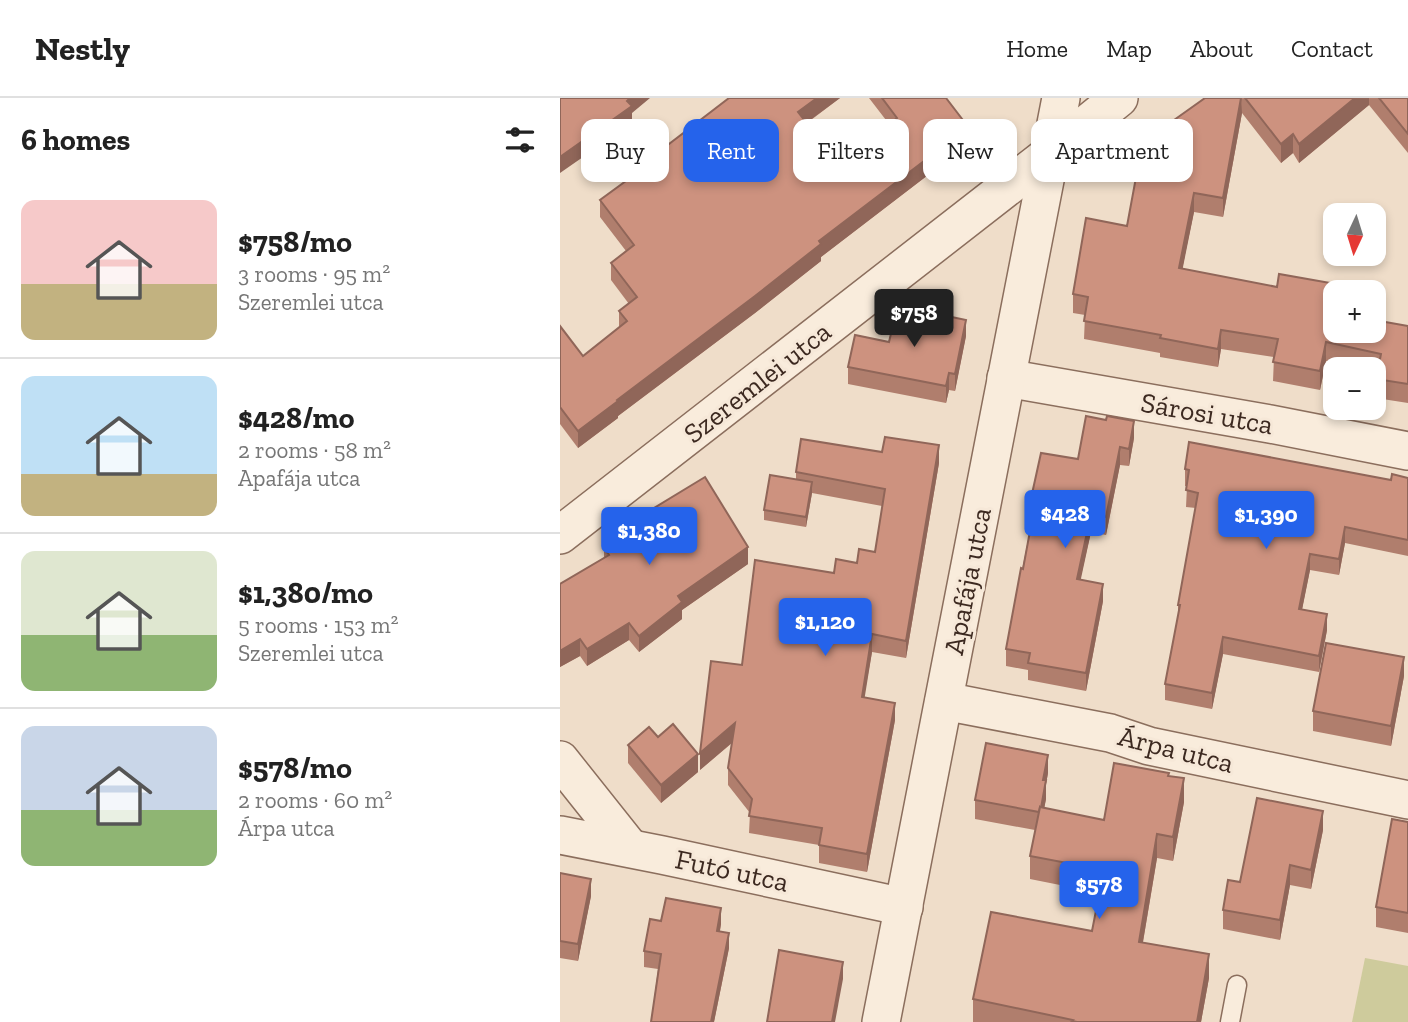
<!DOCTYPE html>
<html lang="en">
<head>
<meta charset="utf-8">
<style>
	body { margin:0; font-family:"Zilla Slab",serif; background:#f2f2f2; color:#222; height:100vh; display:flex; flex-direction:column; font-size:26px; white-space:nowrap }
	* { box-sizing:border-box; margin:0 }
	p { font-size:23px; color:#767676 }
	.icon { flex:none; width:38px; height:38px; fill:none; stroke:currentColor; stroke-width:2; stroke-linecap:round; stroke-linejoin:round }
	.map { position:relative; flex:1; overflow:hidden }
	.side { display:flex; flex-direction:column; background:#fff; width:560px }
	.side>* { flex:none }
	.guide { position:absolute; left:21px; top:21px; width:665px; height:63px; display:flex; gap:14px }
	.needle { width:46px; rotate:184deg }
	.buttons { position:absolute; left:763px; top:105px; display:grid; gap:14px }
	.buttons a { display:grid; place-items:center; width:63px; height:63px; border-radius:14px; background:#fff; box-shadow:0 4px 10px #0003; font-size:35px }
	.price { position:absolute; translate:-50% -60px; padding:0 16px; border-radius:7px; background:#2563eb; color:#fff; font-size:23px; line-height:46px; filter:drop-shadow(0 2px 4px #0008) }
	.price::after { content:''; position:absolute; left:50%; top:42px; width:21px; height:16px; margin-left:-10px; background:inherit; clip-path:polygon(0 0,100% 0,50% 100%) }
	.price.on { background:#222; color:#fff }
	ul { padding:0; list-style:none }
	li { display:flex; align-items:center; gap:21px; height:175px; padding:0 21px }
	li+li { border-top:2px solid #e0e0e0 }
	li span { display:grid; place-items:center; flex:none; width:196px; height:140px; border-radius:14px; color:#555 }
	li>.icon { margin-inline-start:auto }
	span .icon { width:84px; height:84px; fill:#fffc; stroke-width:1 }
	li b { font-size:30px }
	h2 { display:flex; justify-content:space-between; align-items:center; height:84px; padding:0 21px; font-size:30px }
	.chip { padding:0 24px; border-radius:14px; background:#fff; box-shadow:0 4px 10px #0003; font-size:24px; line-height:63px }
	.chip.on { background:#2563eb; color:#fff }
	header { display:flex; align-items:center; gap:42px; box-sizing:border-box; height:98px; padding:0 35px; background:#fff; border-bottom:2px solid #e0e0e0 }
	header strong { font-size:33px }
	nav { display:flex; gap:38px; margin-inline-start:auto; font-size:24px }
	main { display:flex; flex:1; min-height:0 }
	.map>svg:first-child { display:block }
	.green { fill:#cecb9c }
	.lines { fill:none; stroke-linecap:round; stroke-linejoin:round }
	.service-casing { stroke:#8b6e5d; stroke-width:21 }
	.minor-casing { stroke:#8b6e5d; stroke-width:40 }
	.service { stroke:#f9ecdc; stroke-width:18 }
	.minor { stroke:#f9ecdc; stroke-width:37 }
	.wall { fill:#b07e6d }
	.shaded-wall { fill:#906659 }
	.building { fill:#cd927f; stroke:#906659; stroke-width:2 }
	.labels { text-anchor:middle; stroke-width:6; stroke-linejoin:round; paint-order:stroke }
	.street-label { font-size:28px; fill:#3c2920; stroke:#f6e8d8 }
</style>
</head>
<body>
<header>
<strong>Nestly</strong>
<nav><a>Home</a><a>Map</a><a>About</a><a>Contact</a></nav>
</header>
<main>
<section class="side">
<h2>6 homes<svg class="icon" aria-label="filters" viewBox="0 0 24 24"><path d="M4 7h16M4 17h16"/><circle cx="9" cy="7" r="2"/><circle cx="15" cy="17" r="2"/></svg></h2>
<ul>
<li><span style="background:linear-gradient(#f6c9c9 60%,#c2b280 0)"><svg class="icon" aria-label="home" viewBox="0 0 24 24"><path d="M3 11l9-7 9 7M6 9v11h12V9"/></svg></span><div><b>$758/mo</b><p>3 rooms · 95 m²</p><p>Szeremlei utca</p></div></li>
<li><span style="background:linear-gradient(#bfe0f5 70%,#c2b280 0)"><svg class="icon" aria-label="home" viewBox="0 0 24 24"><path d="M3 11l9-7 9 7M6 9v11h12V9"/></svg></span><div><b>$428/mo</b><p>2 rooms · 58 m²</p><p>Apafája utca</p></div></li>
<li><span style="background:linear-gradient(#dfe7d0 60%,#8fb573 0)"><svg class="icon" aria-label="home" viewBox="0 0 24 24"><path d="M3 11l9-7 9 7M6 9v11h12V9"/></svg></span><div><b>$1,380/mo</b><p>5 rooms · 153 m²</p><p>Szeremlei utca</p></div></li>
<li><span style="background:linear-gradient(#c9d6e8 60%,#8fb573 0)"><svg class="icon" aria-label="home" viewBox="0 0 24 24"><path d="M3 11l9-7 9 7M6 9v11h12V9"/></svg></span><div><b>$578/mo</b><p>2 rooms · 60 m²</p><p>Árpa utca</p></div></li>
</ul>
</section>
<div class="map">
<svg width="848" height="924" viewBox="0 0 848 924">
	<rect width="100%" height="100%" fill="#efddc9"/>
	<polygon class="green" points="805,860 848,868 848,924 792,924"/>
	<g class="lines">
		<defs>
			<polyline id="service" points="670,924 677,887"/>
			<g id="minor">
				<polyline points="446,280 710,326 848,353"/>
				<polyline points="0,437 491,55 559,0"/>
				<polyline points="384,603 550,635 589,648 848,702"/>
				<polyline points="0,662 70,750"/>
				<polyline points="0,737 102,757 344,809"/>
				<polyline points="321,924 501,0"/>
			</g>
		</defs>
		<use href="#service" class="service-casing"/>
		<use href="#minor" class="minor-casing"/>
		<use href="#service" class="service"/>
		<use href="#minor" class="minor"/>
	</g>
	<g class="wall">
		<polygon points="169,0 280,0 247,25 278,65 329,26 309,0 386,0 409,47 368,78 368,77 261,159 261,163 195,215 58,318 58,320 18,350 0,326 0,228 23,258 59,229 59,213 69,206 51,182 51,165 66,153 40,119 40,102 83,70 83,66"/>
		<polygon points="645,0 848,0 848,55 809,7 739,65 733,55 721,65 682,15 663,119 634,114 622,171 717,189 793,194 775,233 848,228 848,305 816,300 818,274 814,274 814,271 803,271 766,263 760,292 713,283 714,259 661,251 658,269 600,259 600,255 524,241 525,217 513,215 513,196 567,128 603,51"/>
		<polygon points="406,238 395,293 389,292 386,305 288,286 288,269 329,244"/>
		<polygon points="574,340 569,368 560,367 546,437 531,434 520,482 543,503 526,593 468,582 468,572 446,568 446,551 472,422 470,422 470,405 518,361"/>
		<polygon points="379,365 346,560 312,554 304,599 335,622 307,774 259,765 259,747 189,735 190,715 168,687 168,670 172,645 140,672 182,567 274,475 297,465 315,454 322,408 252,395 246,429 204,422 204,412 236,382 236,374"/>
		<polygon points="625,371 831,382 848,380 848,458 785,445 779,477 750,472 742,511 767,532 759,574 663,556 652,611 605,602 605,586 618,517 618,507 636,410 626,409 627,388 625,388"/>
		<polygon points="71,424 188,466 122,512 122,521 79,554 69,542 27,568 20,558 0,569 0,486 44,460 44,450 71,431"/>
		<polygon points="844,578 831,648 753,633 753,613"/>
		<polygon points="98,639 138,674 101,705 68,665 68,647"/>
		<polygon points="488,675 486,686 486,701 484,710 544,722 609,678 624,704 613,763 597,760 583,844 649,880 641,924 413,924 413,901 532,833 540,795 470,781 470,758 475,732 415,721 415,702"/>
		<polygon points="848,724 848,835 816,829 816,809"/>
		<polygon points="763,732 751,791 730,787 720,842 663,831 663,812 680,784"/>
		<polygon points="0,775 31,798 18,863 0,860"/>
		<polygon points="101,823 161,826 160,833 169,850 154,924 91,924 98,871 84,869 84,853"/>
	</g>
	<g class="shaded-wall">
		<polygon points="70,0 90,0 72,15 72,25 0,75 0,59"/>
		<polygon points="257,0 280,0 238,31 238,14"/>
		<polygon points="681,0 682,15 663,119 663,100"/>
		<polygon points="795,0 809,0 809,7 739,65 739,46"/>
		<polygon points="409,30 409,47 368,78 368,61"/>
		<polygon points="733,36 733,55 721,65 721,46"/>
		<polygon points="368,60 368,77 261,159 261,163 195,215 58,318 58,320 18,350 18,333 259,143"/>
		<polygon points="634,95 634,114 619,189 619,170"/>
		<polygon points="406,222 406,238 395,293 395,276"/>
		<polygon points="661,232 661,251 658,269 658,251"/>
		<polygon points="766,244 766,263 760,292 760,273"/>
		<polygon points="389,275 389,292 386,305 386,288"/>
		<polygon points="574,323 574,340 569,368 569,351"/>
		<polygon points="379,347 379,365 346,560 346,543"/>
		<polygon points="560,349 560,367 546,437 546,419"/>
		<polygon points="252,384 252,395 246,429 246,419"/>
		<polygon points="531,416 531,434 517,499 517,481"/>
		<polygon points="785,429 785,445 779,477 779,461"/>
		<polygon points="188,449 188,466 122,512 122,521 79,554 79,538 118,498"/>
		<polygon points="750,456 750,472 739,527 739,511"/>
		<polygon points="543,486 543,503 526,593 526,575"/>
		<polygon points="767,516 767,532 759,574 759,558"/>
		<polygon points="69,525 69,542 27,568 27,551"/>
		<polygon points="312,536 312,554 302,616 302,599"/>
		<polygon points="663,539 663,556 652,611 652,595"/>
		<polygon points="20,541 20,558 0,569 0,553"/>
		<polygon points="844,559 844,578 831,648 831,628"/>
		<polygon points="335,605 335,622 307,774 307,756"/>
		<polygon points="175,625 175,642 140,672 140,655"/>
		<polygon points="138,656 138,674 101,705 101,687"/>
		<polygon points="488,657 488,675 486,686 486,701 480,733 483,682"/>
		<polygon points="624,680 624,704 613,763 613,739"/>
		<polygon points="763,713 763,732 751,791 751,772"/>
		<polygon points="597,736 597,760 579,867 579,844"/>
		<polygon points="730,767 730,787 720,842 720,822"/>
		<polygon points="31,781 31,798 18,863 18,846"/>
		<polygon points="161,810 161,826 157,848 157,833"/>
		<polygon points="169,835 169,850 154,924 151,924"/>
		<polygon points="649,856 649,880 641,924 637,924"/>
		<polygon points="283,864 283,881 275,924 272,924"/>
	</g>
	<g class="building">
		<polygon points="0,0 70,0 67,3 72,8 0,59"/>
		<polygon points="169,0 257,0 238,14 278,65 337,20 322,0 386,0 409,30 368,61 368,60 259,143 261,146 195,198 57,302 58,303 18,333 0,309 0,228 23,258 67,223 59,213 77,199 51,165 74,147 40,102 85,69 83,66"/>
		<polygon points="645,0 681,0 663,100 634,95 619,170 717,189 719,176 793,189 792,194 775,194 775,233 814,233 814,222 848,228 848,286 816,281 821,256 766,244 760,273 713,264 718,241 661,232 658,251 600,240 601,237 524,223 528,199 513,196 526,120 567,128 582,47 603,51 607,27"/>
		<polygon points="685,0 795,0 739,46 733,36 721,46"/>
		<polygon points="819,0 848,0 848,36"/>
		<polygon points="349,210 406,222 395,276 389,275 386,288 288,269 295,237 329,244 334,223 346,225"/>
		<polygon points="526,318 546,322 547,318 574,323 569,351 560,349 546,419 531,416 517,481 543,486 526,575 468,565 470,555 446,551 461,470 463,471 475,406 470,405 481,355 518,361"/>
		<polygon points="325,339 379,347 346,543 312,536 302,599 335,605 307,756 259,747 262,730 189,718 192,701 168,670 175,625 140,655 151,563 182,567 195,462 274,475 276,461 297,465 299,451 315,454 325,391 236,374 241,341 322,354"/>
		<polygon points="629,344 831,382 832,376 848,380 848,442 785,429 779,461 750,456 739,511 767,516 759,558 663,539 652,595 605,586 620,507 618,507 638,395 626,392 629,372 625,371"/>
		<polygon points="210,377 252,384 246,419 204,412"/>
		<polygon points="145,379 188,449 118,498 122,504 79,538 69,525 27,551 20,541 0,553 0,486 49,457 44,450 74,429 71,424"/>
		<polygon points="766,545 844,559 831,628 753,613"/>
		<polygon points="113,626 138,656 101,687 68,647 89,629 98,639"/>
		<polygon points="426,645 488,657 483,682 486,682 481,710 480,709 479,714 415,702"/>
		<polygon points="554,665 609,675 608,678 624,680 613,739 597,736 579,844 649,856 637,924 517,924 512,923 513,922 413,901 431,814 532,833 544,772 470,758 480,709 544,722"/>
		<polygon points="697,700 763,713 751,772 730,767 720,822 663,812 668,782 680,784"/>
		<polygon points="832,721 848,724 848,815 816,809"/>
		<polygon points="0,775 31,781 18,846 0,843"/>
		<polygon points="106,800 161,810 157,833 169,835 151,924 91,924 101,856 84,853 90,821 101,823"/>
		<polygon points="219,852 283,864 272,924 207,924"/>
	</g>
	<g class="labels">
		<g class="street-label">
			<text transform="translate(197 284) rotate(-38)" y="10">Szeremlei utca</text>
			<text transform="translate(647 315) rotate(10)" y="10">Sárosi utca</text>
			<text transform="translate(407 483) rotate(-79)" y="10">Apafája utca</text>
			<text transform="translate(616 651) rotate(14)" y="10">Árpa utca</text>
			<text transform="translate(172 772) rotate(12)" y="10">Futó utca</text>
		</g>
	</g>
</svg>
<div class="buttons">
<a><svg class="needle" viewBox="-14 -14 28 28"><path d="M0-13l5 13h-10z" fill="#e53935"/><path d="M0 13l5-13h-10z" fill="#767676"/></svg></a>
<a>+</a>
<a>−</a>
</div>
<b class="price on" style="left:354px;top:251px">$758</b>
<b class="price" style="left:505px;top:452px">$428</b>
<b class="price" style="left:706px;top:453px">$1,390</b>
<b class="price" style="left:89px;top:469px">$1,380</b>
<b class="price" style="left:265px;top:560px">$1,120</b>
<b class="price" style="left:539px;top:823px">$578</b>
<div class="guide">
<a class="chip">Buy</a>
<a class="chip on">Rent</a>
<a class="chip">Filters</a>
<a class="chip">New</a>
<a class="chip">Apartment</a>
</div>
</div>
</main>
</body>
</html>
